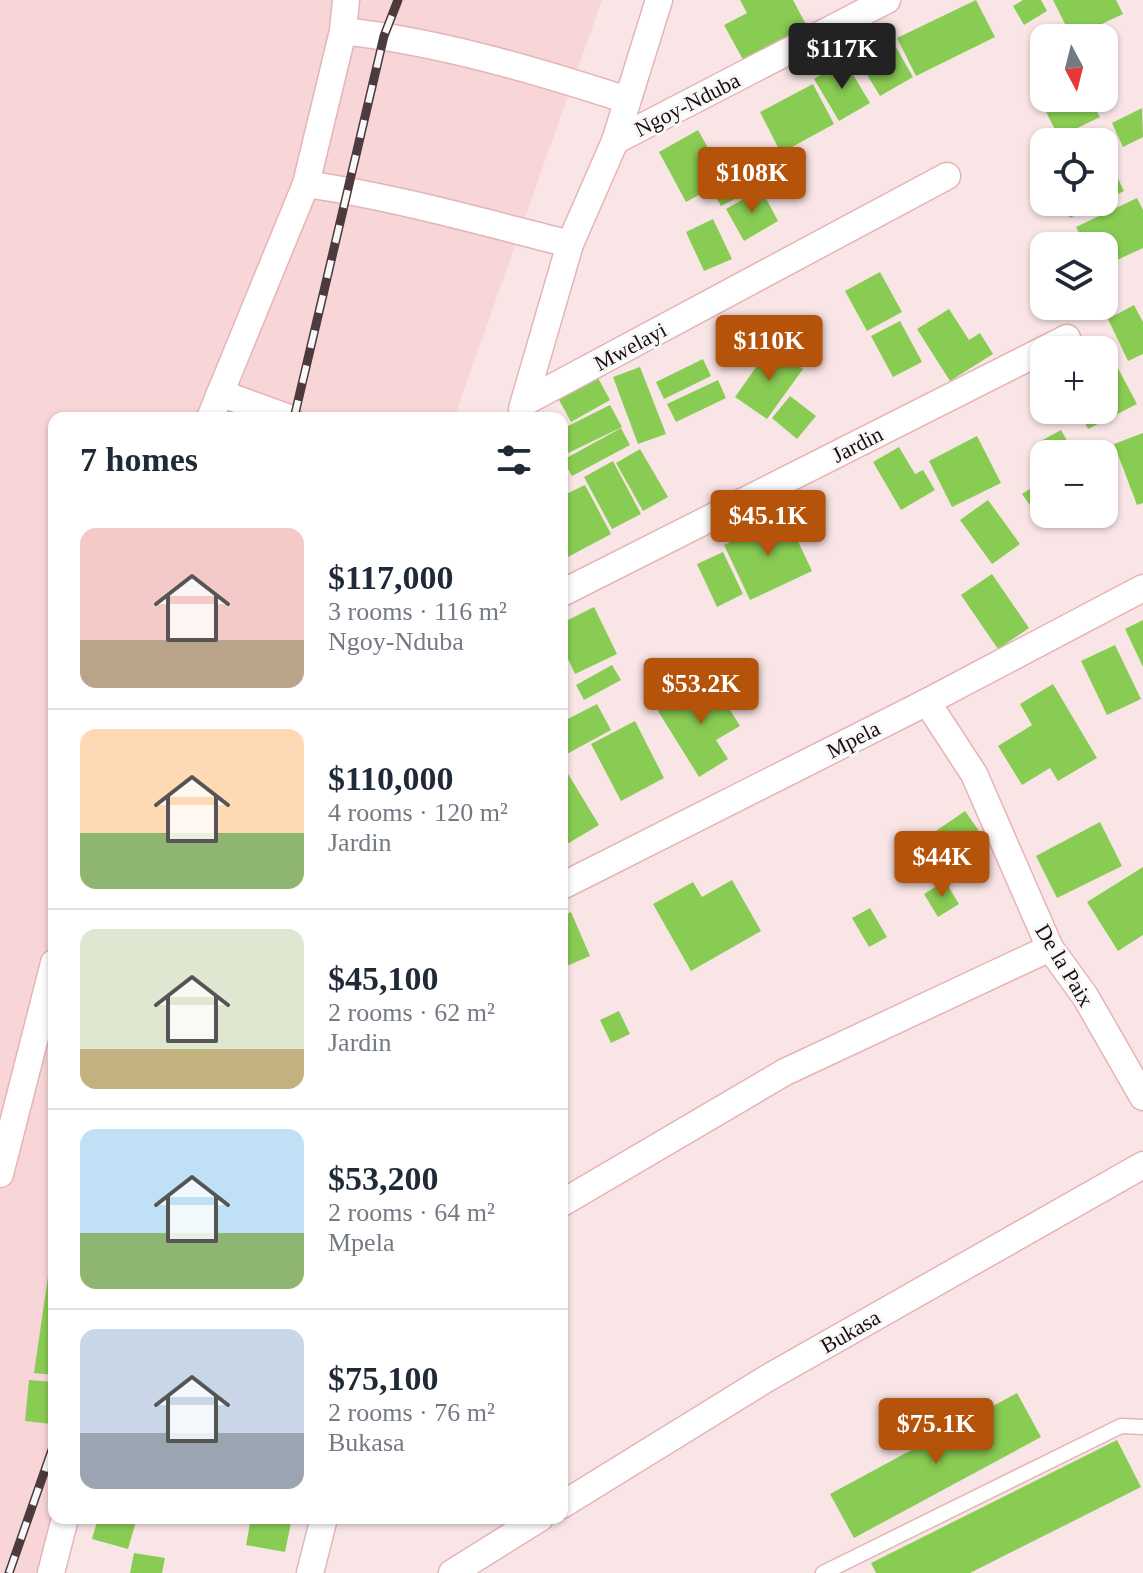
<!DOCTYPE html>
<html lang="en">
<head>
<meta charset="utf-8">
<style>
	body { margin:0; font-family:Georgia,serif; background:#f2f2f3; color:#1f2937; height:100vh; display:flex; flex-direction:column; font-size:30px; white-space:nowrap }
	* { box-sizing:border-box; margin:0 }
	p { font-size:26px; color:#747a83 }
	.icon { flex:none; width:44px; height:44px; fill:none; stroke:currentColor; stroke-width:2; stroke-linecap:round; stroke-linejoin:round }
	.map { position:relative; flex:1; overflow:hidden }
	.drawer { position:absolute; left:48px; top:412px; width:520px; height:1112px; display:flex; flex-direction:column; background:#fff; border-radius:16px; box-shadow:0 2px 6px #0004 }
	.drawer>* { flex:none }
	.needle { width:52px; rotate:173deg }
	.controls { position:absolute; left:1030px; top:24px; display:grid; gap:16px }
	.controls a { display:grid; place-items:center; width:88px; height:88px; border-radius:16px; background:#fff; box-shadow:0 2px 6px #0004; font-size:40px }
	.price { position:absolute; translate:-50% -68px; padding:0 18px; border-radius:8px; background:#b45309; color:#fff; font-size:26px; line-height:52px; filter:drop-shadow(0 2px 4px #0008) }
	.price::after { content:''; position:absolute; left:50%; top:48px; width:24px; height:18px; margin-left:-12px; background:inherit; clip-path:polygon(0 0,100% 0,50% 100%) }
	.price.current { background:#222; color:#fff }
	ul { padding:0; list-style:none }
	li { display:flex; align-items:center; gap:24px; height:200px; padding:0 32px }
	li+li { border-top:2px solid #e0e1e3 }
	li span { display:grid; place-items:center; flex:none; width:224px; height:160px; border-radius:16px; color:#555 }
	li>.icon { margin-inline-start:auto }
	span .icon { width:96px; height:96px; fill:#fffc; stroke-width:1 }
	li b { font-size:34px }
	h2 { display:flex; justify-content:space-between; align-items:center; height:96px; padding:0 32px; font-size:34px }
	.map>svg:first-child { display:block }
	.built { fill:#f8d5d7 }
	.building { fill:#89cc53 }
	.lines { fill:none; stroke-linecap:round; stroke-linejoin:round }
	.service-casing { stroke:#e5b4b8; stroke-width:17 }
	.minor-casing { stroke:#e5b4b8; stroke-width:29 }
	.service { stroke:#fff; stroke-width:14 }
	.minor { stroke:#fff; stroke-width:26 }
	.rail-casing { stroke:#4c3a3c; stroke-width:9 }
	.rail { stroke:#f8f8f8; stroke-width:6; stroke-dasharray:18; stroke-linecap:butt }
	.labels { text-anchor:middle; stroke-width:6; stroke-linejoin:round; paint-order:stroke }
	.street-label { font-size:22px; fill:#1e0d0f; stroke:#f8f8f8 }
</style>
</head>
<body>
<div class="map">
<svg width="1143" height="1573" viewBox="0 0 1143 1573">
	<rect width="100%" height="100%" fill="#fae5e6"/>
	<polygon class="built" points="0,0 602,0 454,418 54,418 54,1518 45,1573 0,1573"/>
	<g class="building">
		<polygon points="740,0 793,0 811,34 747,67 724,25 747,13"/>
		<polygon points="976,0 995,37 916,76 897,38"/>
		<polygon points="1023,0 1041,0 1047,11 1024,25 1013,6"/>
		<polygon points="1053,0 1116,0 1123,14 1072,38"/>
		<polygon points="886,30 913,77 880,96 852,50"/>
		<polygon points="845,61 870,103 839,121 814,79"/>
		<polygon points="1044,74 1044,98 1090,98 1100,117 1059,137 1030,81"/>
		<polygon points="813,84 834,124 781,153 760,112"/>
		<polygon points="1142,108 1143,137 1123,147 1112,123"/>
		<polygon points="698,130 726,180 686,202 659,152"/>
		<polygon points="1104,149 1124,191 1104,201"/>
		<polygon points="752,172 760,186 721,206 713,192"/>
		<polygon points="761,189 778,221 744,241 726,209"/>
		<polygon points="1137,198 1143,210 1143,248 1104,266 1104,246 1085,246 1076,227"/>
		<polygon points="1062,202 1102,202 1070,218"/>
		<polygon points="713,219 732,259 704,271 686,232"/>
		<polygon points="880,272 902,312 867,331 845,291"/>
		<polygon points="1134,305 1143,322 1143,354 1128,361 1108,319"/>
		<polygon points="949,309 969,340 980,333 993,354 950,381 917,329"/>
		<polygon points="900,321 922,362 893,377 871,336"/>
		<polygon points="1103,340 1137,404 1088,429 1078,410 1104,410 1104,350 1084,350"/>
		<polygon points="771,346 803,369 767,419 735,397"/>
		<polygon points="703,359 711,376 664,399 656,382"/>
		<polygon points="640,367 666,434 638,444 613,377"/>
		<polygon points="597,376 610,400 571,422 558,398"/>
		<polygon points="718,380 726,398 676,422 667,404"/>
		<polygon points="790,396 816,416 797,439 772,418"/>
		<polygon points="610,405 622,427 562,456 562,429"/>
		<polygon points="621,428 630,445 572,476 563,460"/>
		<polygon points="1061,430 1074,453 1046,454 1039,442"/>
		<polygon points="1143,433 1143,503 1137,505 1114,444"/>
		<polygon points="977,436 1001,483 952,507 929,461"/>
		<polygon points="899,447 915,474 923,470 935,490 901,510 873,462"/>
		<polygon points="640,449 668,497 643,511 616,463"/>
		<polygon points="613,461 641,514 612,529 584,477"/>
		<polygon points="1044,480 1044,504 1034,511 1022,494"/>
		<polygon points="585,485 611,534 568,557 562,545 562,496"/>
		<polygon points="988,500 1020,544 992,564 960,520"/>
		<polygon points="786,516 812,571 750,600 724,545"/>
		<polygon points="723,552 743,594 717,607 697,564"/>
		<polygon points="992,574 1029,628 998,649 961,595"/>
		<polygon points="594,607 617,654 575,674 562,646 562,623"/>
		<polygon points="1143,620 1143,667 1125,629"/>
		<polygon points="1115,645 1141,699 1107,715 1081,661"/>
		<polygon points="612,665 621,680 584,700 576,685"/>
		<polygon points="711,679 740,726 716,740 728,759 699,777 658,711"/>
		<polygon points="1053,684 1097,758 1058,781 1050,768 1022,785 998,746 1032,725 1020,704"/>
		<polygon points="597,704 611,730 565,755 562,749 562,722"/>
		<polygon points="635,721 664,778 621,801 591,744"/>
		<polygon points="562,764 599,825 562,847"/>
		<polygon points="965,811 984,838 935,871 917,844"/>
		<polygon points="1100,822 1122,866 1057,898 1036,856"/>
		<polygon points="1143,867 1143,935 1118,951 1087,902"/>
		<polygon points="732,880 761,931 691,971 653,904 693,882 702,897"/>
		<polygon points="945,881 959,904 938,917 924,894"/>
		<polygon points="870,908 887,937 869,947 852,918"/>
		<polygon points="571,912 590,956 562,968 562,916"/>
		<polygon points="619,1011 630,1034 611,1043 600,1020"/>
		<polygon points="51,1256 54,1257 54,1375 34,1373"/>
		<polygon points="29,1380 54,1382 51,1424 25,1421"/>
		<polygon points="1017,1393 1041,1437 854,1538 830,1494"/>
		<polygon points="1117,1440 1141,1487 970,1573 876,1573 871,1563"/>
		<polygon points="98,1518 137,1518 128,1549 92,1539"/>
		<polygon points="251,1518 292,1518 285,1552 246,1545"/>
		<polygon points="134,1553 165,1558 162,1573 130,1573"/>
	</g>
	<g class="lines">
		<defs>
			<polyline id="service" points="823,1573 1121,1426 1143,1427"/>
			<g id="minor">
				<path d="M343,31C440,42 534,70 627,100"/>
				<polyline points="615,141 887,0"/>
				<path d="M306,184C395,197 482,222 570,244"/>
				<polyline points="220,393 289,418"/>
				<polyline points="525,402 947,176"/>
				<polyline points="522,409 570,244 615,141 659,0"/>
				<polyline points="210,418 306,184 343,31 346,0"/>
				<polyline points="562,593 1067,338"/>
				<polyline points="927,702 974,774 1050,948 1085,996 1143,1097"/>
				<polyline points="562,886 927,702 1143,588"/>
				<polyline points="0,1174 54,963"/>
				<polyline points="562,1203 785,1072 1050,948"/>
				<polyline points="562,1505 766,1379 1143,1165"/>
				<polyline points="51,1573 65,1518"/>
				<polyline points="310,1573 324,1518"/>
				<polyline points="452,1573 540,1518"/>
			</g>
		</defs>
		<use href="#service" class="service-casing"/>
		<use href="#minor" class="minor-casing"/>
		<use href="#service" class="service"/>
		<use href="#minor" class="minor"/>
		<defs>
			<g id="rail">
				<polyline points="294,418 384,36 398,0"/>
				<polyline points="9,1573 54,1444"/>
			</g>
		</defs>
		<use href="#rail" class="rail-casing"/>
		<use href="#rail" class="rail"/>
	</g>
	<g class="labels">
		<g class="street-label">
			<text transform="translate(687 104) rotate(-27)" y="8">Ngoy-Nduba</text>
			<text transform="translate(630 346) rotate(-28)" y="8">Mwelayi</text>
			<text transform="translate(857 444) rotate(-27)" y="8">Jardin</text>
			<text transform="translate(853 739) rotate(-27)" y="8">Mpela</text>
			<text transform="translate(1065 965) rotate(59)" y="8">De la Paix</text>
			<text transform="translate(850 1331) rotate(-30)" y="8">Bukasa</text>
		</g>
	</g>
</svg>
<div class="controls">
<a><svg class="needle" viewBox="-14 -14 28 28"><path d="M0-13l5 13h-10z" fill="#e53935"/><path d="M0 13l5-13h-10z" fill="#747a83"/></svg></a>
<a><svg class="icon" aria-label="locate" viewBox="0 0 24 24"><circle cx="12" cy="12" r="6"/><path d="M12 2v4M12 18v4M2 12h4M18 12h4"/></svg></a>
<a><svg class="icon" aria-label="layers" viewBox="0 0 24 24"><path d="M12 4l9 5-9 5-9-5zM3 14l9 5 9-5"/></svg></a>
<a>+</a>
<a>−</a>
</div>
<b class="price current" style="left:842px;top:91px">$117K</b>
<b class="price" style="left:752px;top:215px">$108K</b>
<b class="price" style="left:769px;top:383px">$110K</b>
<b class="price" style="left:768px;top:558px">$45.1K</b>
<b class="price" style="left:701px;top:726px">$53.2K</b>
<b class="price" style="left:942px;top:899px">$44K</b>
<b class="price" style="left:936px;top:1466px">$75.1K</b>
<section class="drawer">
<h2>7 homes<svg class="icon" aria-label="filters" viewBox="0 0 24 24"><path d="M4 7h16M4 17h16"/><circle cx="9" cy="7" r="2"/><circle cx="15" cy="17" r="2"/></svg></h2>
<ul>
<li><span style="background:linear-gradient(#f6c9c9 70%,#b9a48a 0)"><svg class="icon" aria-label="home" viewBox="0 0 24 24"><path d="M3 11l9-7 9 7M6 9v11h12V9"/></svg></span><div><b>$117,000</b><p>3 rooms · 116 m²</p><p>Ngoy-Nduba</p></div></li>
<li><span style="background:linear-gradient(#ffd9b3 65%,#8fb573 0)"><svg class="icon" aria-label="home" viewBox="0 0 24 24"><path d="M3 11l9-7 9 7M6 9v11h12V9"/></svg></span><div><b>$110,000</b><p>4 rooms · 120 m²</p><p>Jardin</p></div></li>
<li><span style="background:linear-gradient(#dfe7d0 75%,#c2b280 0)"><svg class="icon" aria-label="home" viewBox="0 0 24 24"><path d="M3 11l9-7 9 7M6 9v11h12V9"/></svg></span><div><b>$45,100</b><p>2 rooms · 62 m²</p><p>Jardin</p></div></li>
<li><span style="background:linear-gradient(#bfe0f5 65%,#8fb573 0)"><svg class="icon" aria-label="home" viewBox="0 0 24 24"><path d="M3 11l9-7 9 7M6 9v11h12V9"/></svg></span><div><b>$53,200</b><p>2 rooms · 64 m²</p><p>Mpela</p></div></li>
<li><span style="background:linear-gradient(#c9d6e8 65%,#9aa5b1 0)"><svg class="icon" aria-label="home" viewBox="0 0 24 24"><path d="M3 11l9-7 9 7M6 9v11h12V9"/></svg></span><div><b>$75,100</b><p>2 rooms · 76 m²</p><p>Bukasa</p></div></li>
</ul>
</section>
</div>
</body>
</html>
